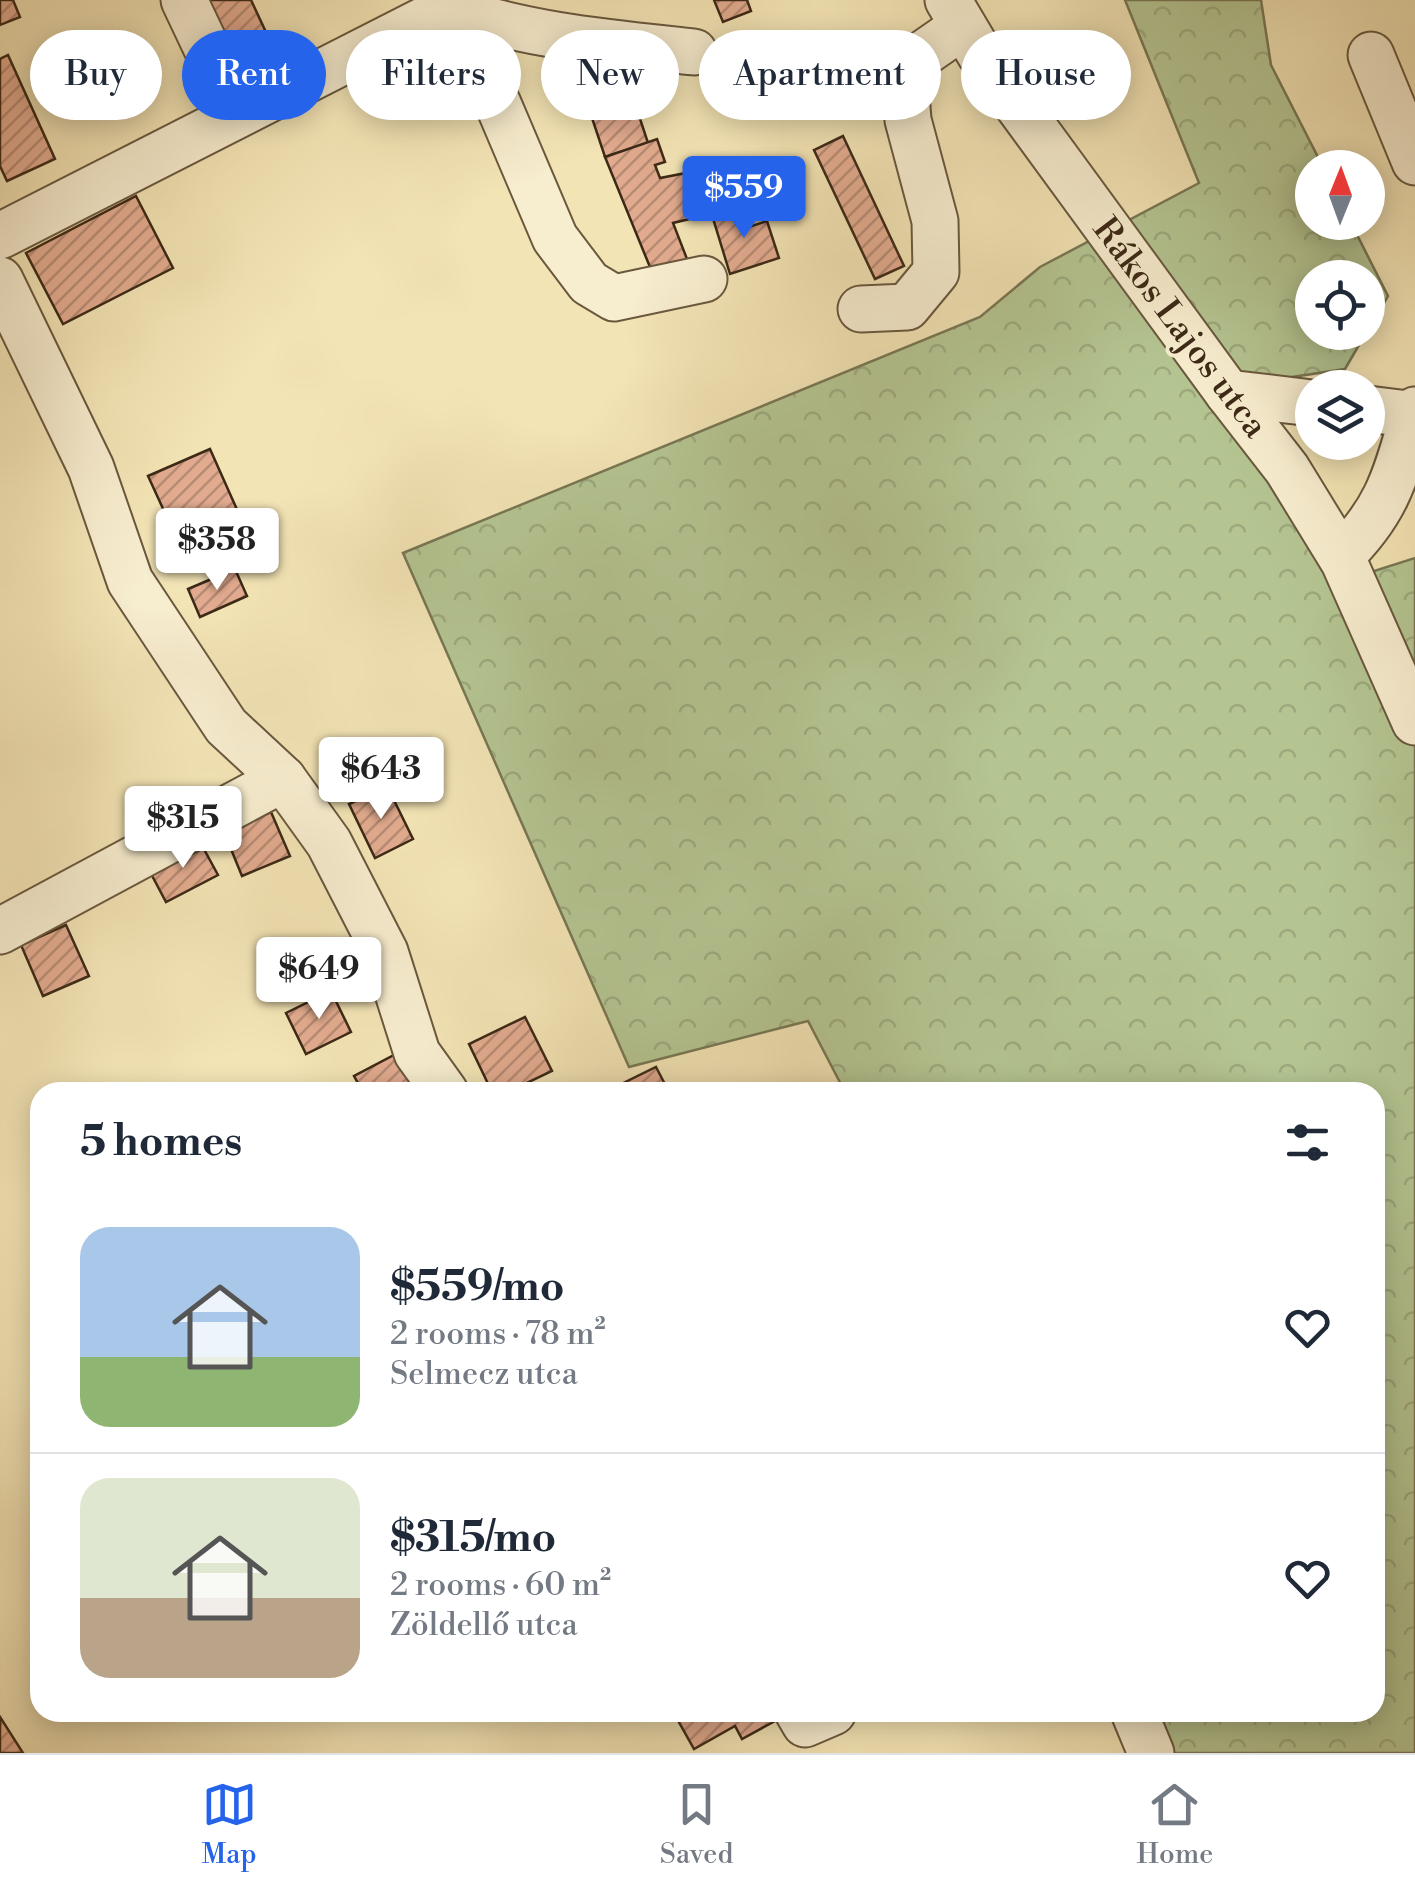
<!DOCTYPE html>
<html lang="en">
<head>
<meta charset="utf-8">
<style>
	body { margin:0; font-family:"Libre Bodoni",serif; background:#f2f2f3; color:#1f2937; height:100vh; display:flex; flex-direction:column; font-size:38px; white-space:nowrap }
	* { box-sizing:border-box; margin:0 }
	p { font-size:32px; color:#747a83 }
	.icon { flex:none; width:55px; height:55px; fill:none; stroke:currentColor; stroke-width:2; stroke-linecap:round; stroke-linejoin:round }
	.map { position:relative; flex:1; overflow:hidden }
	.sheet { position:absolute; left:30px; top:1082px; width:1355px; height:640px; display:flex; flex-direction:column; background:#fff; border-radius:30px; box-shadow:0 5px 25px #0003 }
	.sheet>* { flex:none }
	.top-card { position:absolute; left:30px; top:30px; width:1355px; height:90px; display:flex; gap:20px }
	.needle { width:65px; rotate:1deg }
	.fabs { position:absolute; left:1295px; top:150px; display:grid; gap:20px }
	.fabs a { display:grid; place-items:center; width:90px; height:90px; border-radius:50%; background:#fff; box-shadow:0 5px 25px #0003; font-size:50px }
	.price { position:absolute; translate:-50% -85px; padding:0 22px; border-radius:10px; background:#fff; color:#222; font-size:32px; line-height:65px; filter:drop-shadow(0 2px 5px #0008) }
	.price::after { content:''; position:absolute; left:50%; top:60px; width:30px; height:22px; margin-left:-15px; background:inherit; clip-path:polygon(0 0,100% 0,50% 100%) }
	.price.current { background:#2563eb; color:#fff }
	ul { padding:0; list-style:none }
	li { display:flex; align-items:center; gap:30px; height:250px; padding:0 50px }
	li+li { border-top:2px solid #e0e1e3 }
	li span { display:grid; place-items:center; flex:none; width:280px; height:200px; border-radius:30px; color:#555 }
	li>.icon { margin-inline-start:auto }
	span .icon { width:120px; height:120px; fill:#fffc; stroke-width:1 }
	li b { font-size:42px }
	h2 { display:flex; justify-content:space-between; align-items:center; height:120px; padding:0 50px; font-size:42px }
	.tag { padding:0 35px; border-radius:45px; background:#fff; box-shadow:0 5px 25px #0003; font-size:35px; line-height:90px }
	.tag.current { background:#2563eb; color:#fff }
	.tab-bar { display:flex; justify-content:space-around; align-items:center; height:140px; border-top:2px solid #e0e1e3; background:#fff; font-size:28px; color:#747a83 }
	.tab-bar a { display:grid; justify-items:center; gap:5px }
	.tab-bar .current { color:#2563eb }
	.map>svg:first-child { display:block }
	.forest { fill:url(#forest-crowns); stroke:#787754; stroke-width:2.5 }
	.building { fill:url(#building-hatch); stroke:#3c2916; stroke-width:2.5 }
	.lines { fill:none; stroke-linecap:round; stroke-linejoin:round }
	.minor-casing { stroke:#6a583e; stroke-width:49 }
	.minor { stroke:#f7edcf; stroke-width:45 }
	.labels { text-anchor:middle; stroke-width:8; stroke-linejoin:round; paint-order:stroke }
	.street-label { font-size:35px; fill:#3c2916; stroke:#f7edcf }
</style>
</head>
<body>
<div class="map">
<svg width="1415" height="1753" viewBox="0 0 1415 1753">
	<defs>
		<pattern id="forest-crowns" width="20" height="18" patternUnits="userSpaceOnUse" patternTransform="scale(2.5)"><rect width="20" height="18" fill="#b4c592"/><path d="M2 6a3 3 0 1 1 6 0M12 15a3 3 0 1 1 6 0" fill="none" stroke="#9ca97d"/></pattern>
		<pattern id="building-hatch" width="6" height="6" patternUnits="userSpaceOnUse" patternTransform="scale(2.5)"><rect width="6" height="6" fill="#e2ab8f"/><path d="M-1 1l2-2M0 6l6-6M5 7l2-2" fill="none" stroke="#b88b74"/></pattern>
	</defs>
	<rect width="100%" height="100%" fill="#f3e4b5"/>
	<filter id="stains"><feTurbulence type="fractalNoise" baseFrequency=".002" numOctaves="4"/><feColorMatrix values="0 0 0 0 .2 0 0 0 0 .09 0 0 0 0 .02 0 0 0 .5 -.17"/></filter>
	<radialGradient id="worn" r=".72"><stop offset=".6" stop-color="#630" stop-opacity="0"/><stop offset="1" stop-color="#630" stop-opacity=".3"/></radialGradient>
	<polygon class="forest" points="1125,0 1261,0 1271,65 1323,167 1312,168 1312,222 1351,223 1388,296 1368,331 1368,278 1312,278 1312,332 1366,333 1345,369 1246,384 1368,573 1415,558 1415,1753 1171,1753 1151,1713 1375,1712 1375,1092 845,1092 808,1021 629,1067 403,553 980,317 1040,267 1199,183"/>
	<g class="building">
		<polygon points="0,0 13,0 20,17 0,25"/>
		<polygon points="211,0 251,0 278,58 242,75 208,1"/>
		<polygon points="714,0 747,0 751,11 723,22"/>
		<polygon points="8,55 55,159 7,181 0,166 0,59"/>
		<polygon points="619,55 648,143 605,157 576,70"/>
		<polygon points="843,136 904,266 875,279 814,150"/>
		<polygon points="657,139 665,162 655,165 660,178 696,171 706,215 673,223 687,259 652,272 605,157"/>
		<polygon points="136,196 173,268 63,324 26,253"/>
		<polygon points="739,207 746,228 767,221 779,258 730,274 712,215"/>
		<polygon points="210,449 243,523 182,550 148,476"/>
		<polygon points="235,569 247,596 200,617 188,589"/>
		<polygon points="387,786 413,839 375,858 349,804"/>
		<polygon points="271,812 290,856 242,876 224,832"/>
		<polygon points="199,840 218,875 166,902 148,868"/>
		<polygon points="66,925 89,976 43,996 21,945"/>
		<polygon points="331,991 351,1032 306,1054 286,1013"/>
		<polygon points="525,1017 552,1071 508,1092 492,1092 469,1044"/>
		<polygon points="396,1054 417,1092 363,1092 354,1076"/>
		<polygon points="656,1067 669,1092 605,1092"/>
		<polygon points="679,1712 771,1712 775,1721 742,1739 735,1726 694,1749 675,1715"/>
		<polygon points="0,1717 23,1753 0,1753"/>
	</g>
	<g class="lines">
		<defs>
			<g id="minor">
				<polyline points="184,0 238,114"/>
				<polyline points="444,0 498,104 555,238 589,283 614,298 704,279"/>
				<polyline points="948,0 980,54 1228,393 1287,469 1344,562 1415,722"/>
				<polyline points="1371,55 1415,162"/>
				<path d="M0,236L448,8C527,36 611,43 694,52"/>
				<polyline points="0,280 91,468 130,581 226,726 283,779"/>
				<polyline points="861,309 907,307 936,272 935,221 908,120 904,67 963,26"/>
				<polyline points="1228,393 1312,403"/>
				<polyline points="1368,409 1415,415"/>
				<path d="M1341,556C1390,508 1396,473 1415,410"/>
				<polyline points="0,931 283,779 329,843 385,952 417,1053 445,1092"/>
				<polyline points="798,1712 805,1724 833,1712"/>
				<polyline points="1134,1712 1151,1753"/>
			</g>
		</defs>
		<use href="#minor" class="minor-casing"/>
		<use href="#minor" class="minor"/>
	</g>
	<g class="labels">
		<g class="street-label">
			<text transform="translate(1181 327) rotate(53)" y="12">Rákos Lajos utca</text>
		</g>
	</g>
	<rect width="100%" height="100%" filter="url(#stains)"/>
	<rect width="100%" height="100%" fill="url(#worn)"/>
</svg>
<div class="fabs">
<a><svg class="needle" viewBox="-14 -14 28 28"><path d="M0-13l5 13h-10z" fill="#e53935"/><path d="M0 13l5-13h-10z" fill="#747a83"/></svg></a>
<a><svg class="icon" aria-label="locate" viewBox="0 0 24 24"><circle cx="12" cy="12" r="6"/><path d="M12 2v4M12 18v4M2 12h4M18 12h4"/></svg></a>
<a><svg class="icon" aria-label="layers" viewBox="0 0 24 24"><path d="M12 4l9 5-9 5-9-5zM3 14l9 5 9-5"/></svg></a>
</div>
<b class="price current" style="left:744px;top:241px">$559</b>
<b class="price" style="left:217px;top:593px">$358</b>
<b class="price" style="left:381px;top:822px">$643</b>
<b class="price" style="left:183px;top:871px">$315</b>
<b class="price" style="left:319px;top:1022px">$649</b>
<div class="top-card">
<a class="tag">Buy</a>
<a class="tag current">Rent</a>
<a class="tag">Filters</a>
<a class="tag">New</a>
<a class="tag">Apartment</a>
<a class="tag">House</a>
</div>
<section class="sheet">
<h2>5 homes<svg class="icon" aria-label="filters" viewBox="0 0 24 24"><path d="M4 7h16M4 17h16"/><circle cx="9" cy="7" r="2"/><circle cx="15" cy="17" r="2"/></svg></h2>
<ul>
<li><span style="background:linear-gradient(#a9c7e8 65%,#8fb573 0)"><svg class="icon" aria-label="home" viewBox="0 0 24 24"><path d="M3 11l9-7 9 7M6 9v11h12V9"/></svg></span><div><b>$559/mo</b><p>2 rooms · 78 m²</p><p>Selmecz utca</p></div><svg class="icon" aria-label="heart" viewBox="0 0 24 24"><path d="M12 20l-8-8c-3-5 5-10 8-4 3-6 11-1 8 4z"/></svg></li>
<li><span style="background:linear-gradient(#dfe7d0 60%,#b9a48a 0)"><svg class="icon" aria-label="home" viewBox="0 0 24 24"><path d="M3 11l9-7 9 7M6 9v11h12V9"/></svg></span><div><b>$315/mo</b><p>2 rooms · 60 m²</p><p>Zöldellő utca</p></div><svg class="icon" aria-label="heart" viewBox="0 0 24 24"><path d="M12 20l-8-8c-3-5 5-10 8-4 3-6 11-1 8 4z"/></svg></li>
</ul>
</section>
</div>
<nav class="tab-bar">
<a class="current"><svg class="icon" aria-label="map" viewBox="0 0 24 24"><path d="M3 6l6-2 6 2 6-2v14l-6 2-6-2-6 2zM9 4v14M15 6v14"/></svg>Map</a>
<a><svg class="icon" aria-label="saved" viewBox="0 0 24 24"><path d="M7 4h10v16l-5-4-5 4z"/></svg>Saved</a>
<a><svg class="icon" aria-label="home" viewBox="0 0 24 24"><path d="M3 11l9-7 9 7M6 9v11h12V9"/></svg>Home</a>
</nav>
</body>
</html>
